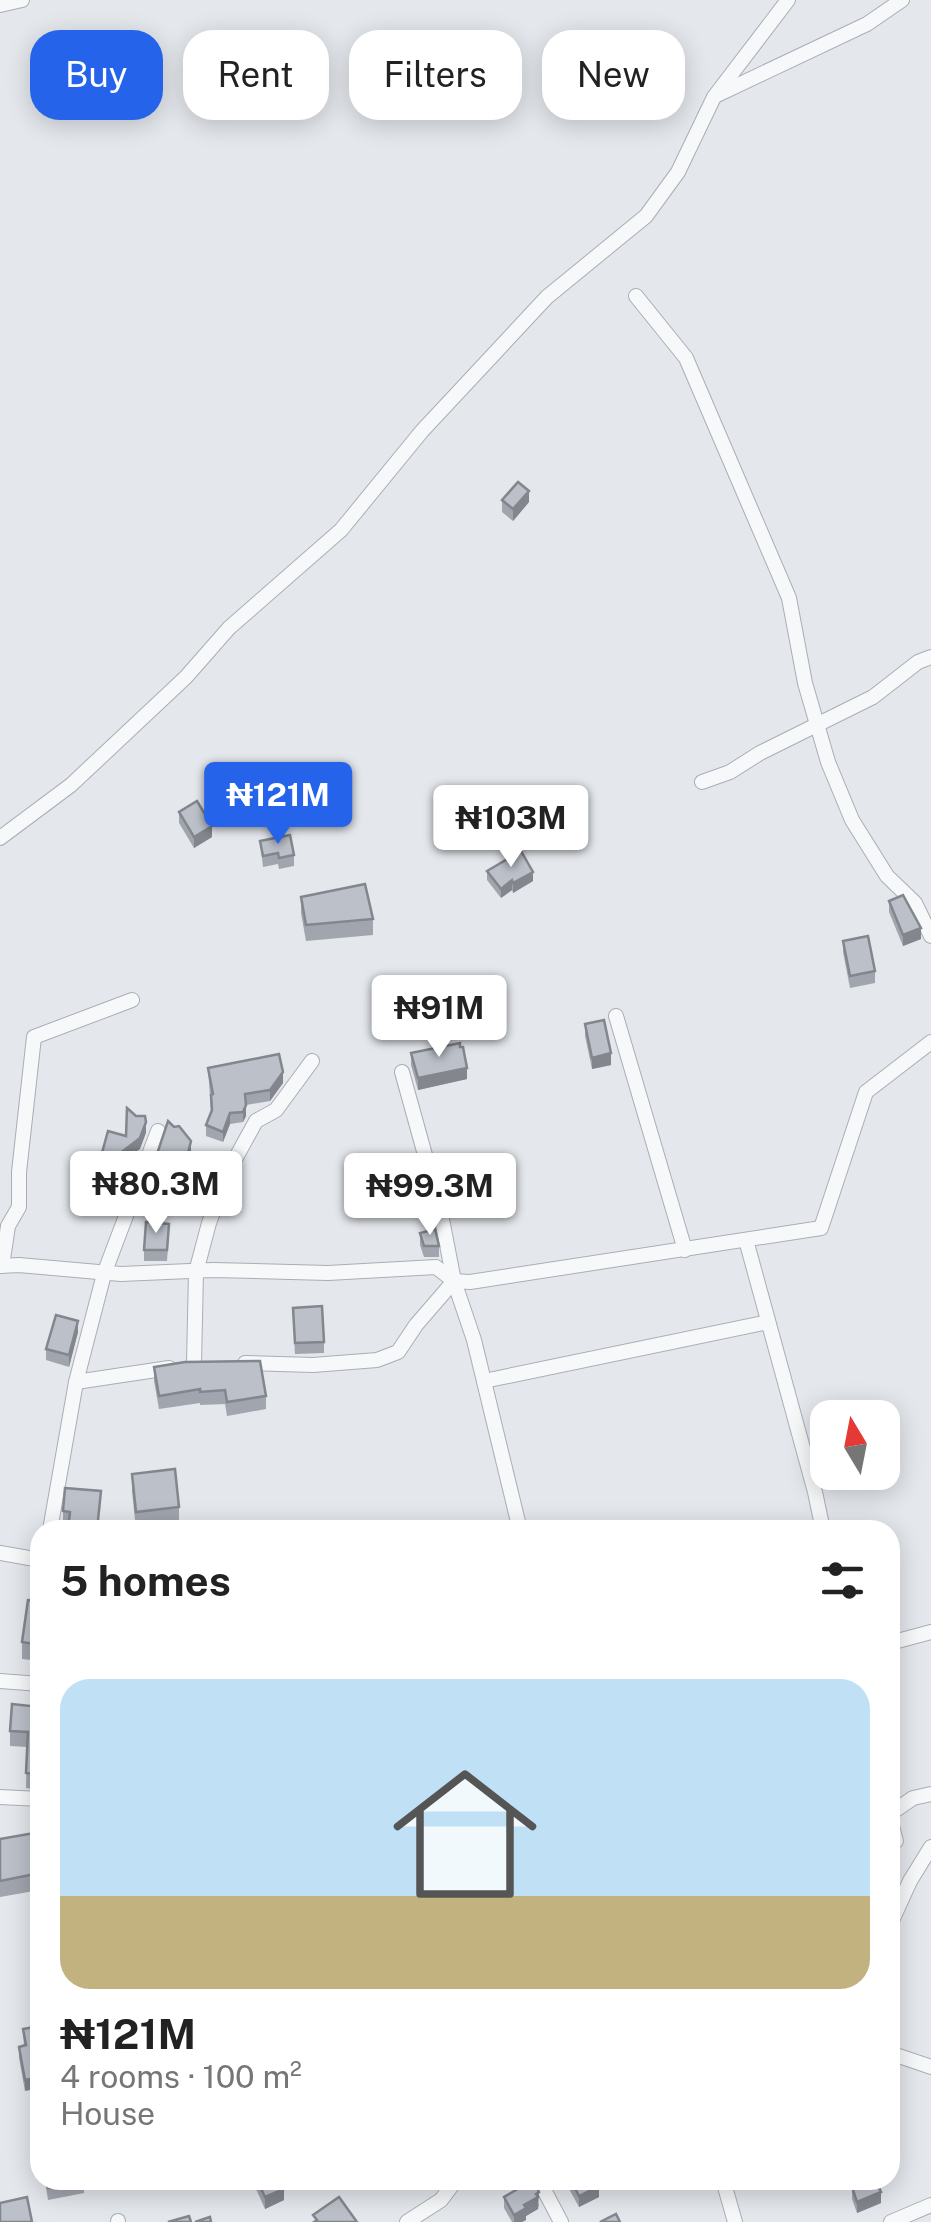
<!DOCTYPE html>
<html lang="en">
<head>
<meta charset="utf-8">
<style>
	body { margin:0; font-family:"Public Sans",sans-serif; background:#f2f2f2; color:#222; height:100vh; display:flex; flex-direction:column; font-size:38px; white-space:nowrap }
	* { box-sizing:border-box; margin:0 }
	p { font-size:32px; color:#767676 }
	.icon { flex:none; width:55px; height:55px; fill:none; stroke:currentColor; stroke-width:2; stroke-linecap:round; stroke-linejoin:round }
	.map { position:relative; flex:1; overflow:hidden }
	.panel { position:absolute; left:30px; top:1520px; width:870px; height:670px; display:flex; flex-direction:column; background:#fff; border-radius:30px; box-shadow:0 5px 25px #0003 }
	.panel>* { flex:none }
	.banner { position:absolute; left:30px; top:30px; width:872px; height:90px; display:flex; gap:20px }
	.needle { width:65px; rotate:350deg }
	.buttons { position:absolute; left:810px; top:1400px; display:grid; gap:20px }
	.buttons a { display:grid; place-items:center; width:90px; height:90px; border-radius:20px; background:#fff; box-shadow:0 5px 25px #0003; font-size:50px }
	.price { position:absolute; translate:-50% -85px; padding:0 22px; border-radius:10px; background:#fff; color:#222; font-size:32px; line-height:65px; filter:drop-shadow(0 2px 5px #0008) }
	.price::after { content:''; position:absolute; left:50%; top:60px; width:30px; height:22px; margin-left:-15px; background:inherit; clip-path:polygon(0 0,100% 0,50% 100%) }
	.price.current { background:#2563eb; color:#fff }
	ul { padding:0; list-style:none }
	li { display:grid; align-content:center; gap:20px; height:530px; padding:0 30px }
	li+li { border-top:2px solid #e0e0e0 }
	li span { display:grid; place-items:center; height:310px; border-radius:30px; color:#555 }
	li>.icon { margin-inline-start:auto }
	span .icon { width:180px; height:180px; fill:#fffc; stroke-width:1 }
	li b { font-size:42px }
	h2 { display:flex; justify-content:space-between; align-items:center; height:120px; padding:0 30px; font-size:42px }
	.chip { padding:0 35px; border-radius:30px; background:#fff; box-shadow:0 5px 25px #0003; font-size:35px; line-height:90px }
	.chip.current { background:#2563eb; color:#fff }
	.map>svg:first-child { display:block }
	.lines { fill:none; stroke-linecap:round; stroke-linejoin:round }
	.minor-casing { stroke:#a9aeb6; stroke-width:16 }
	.minor { stroke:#f7f8fa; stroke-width:14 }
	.wall { fill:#a1a5ad }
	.shaded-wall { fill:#83868d }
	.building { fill:#bbc0c9; stroke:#83868d; stroke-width:2.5 }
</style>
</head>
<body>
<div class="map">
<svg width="931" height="2222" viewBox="0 0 931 2222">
	<rect width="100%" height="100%" fill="#e4e7ec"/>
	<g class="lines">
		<defs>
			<g id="minor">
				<polyline points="0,5 22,0"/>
				<polyline points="717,95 867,24 902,0"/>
				<polyline points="636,296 686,358 789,598 805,683 828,762 852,820 887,876 915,903 931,936"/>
				<polyline points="702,782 730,772 760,753 873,697 918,662 931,657"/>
				<polyline points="0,838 71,785 186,677 229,628 341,530 422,431 547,297 646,216 678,172 714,97 788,0"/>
				<polyline points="616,1016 685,1250"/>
				<polyline points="402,1072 440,1209 454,1281 474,1340 520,1530"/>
				<polyline points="746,1240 815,1492 823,1530"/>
				<polyline points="0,1266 19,1265 121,1274 213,1270 328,1273 436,1267 454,1281 470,1282 821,1228 866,1092 931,1042"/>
				<polyline points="2,1266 8,1226 19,1207 19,1172 34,1037 132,1000"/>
				<polyline points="245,1363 313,1365 377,1360 398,1352 416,1325 454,1281"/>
				<polyline points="194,1364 196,1272 209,1223 228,1172 256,1121 276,1110 312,1061"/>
				<polyline points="484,1381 768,1322"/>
				<polyline points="76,1382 169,1368"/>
				<polyline points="50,1530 76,1382 104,1274 158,1131"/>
				<polyline points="0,1553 40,1560"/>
				<polyline points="890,1643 931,1632"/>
				<polyline points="0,1681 40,1684"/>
				<polyline points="0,1797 40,1799"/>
				<polyline points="890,1814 913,1798 931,1794"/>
				<polyline points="890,1819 896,1841"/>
				<polyline points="890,1925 910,1881 931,1847"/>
				<polyline points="890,2053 931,2067"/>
				<polyline points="723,2180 735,2222"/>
				<polyline points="541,2184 561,2222"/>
				<polyline points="118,2222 118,2221"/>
				<polyline points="407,2222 441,2200 456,2180"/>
				<polyline points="891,2222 931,2205"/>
			</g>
		</defs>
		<use href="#minor" class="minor-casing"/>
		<use href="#minor" class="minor"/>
	</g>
	<g class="wall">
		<polygon points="502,500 529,502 513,521 502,512"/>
		<polygon points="221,793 257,798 231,818 221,805"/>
		<polygon points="179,812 212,837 194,848 179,823"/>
		<polygon points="260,841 294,855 294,866 279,869 278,864 263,867"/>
		<polygon points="487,871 533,881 513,893 512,890 501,898 487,880"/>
		<polygon points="301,897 373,919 373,935 306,941 301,913"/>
		<polygon points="889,901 921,939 903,946 889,912"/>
		<polygon points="843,941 875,971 875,983 850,988 843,952"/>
		<polygon points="585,1024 611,1065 592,1069 585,1036"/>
		<polygon points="411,1053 467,1079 418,1090 411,1065"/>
		<polygon points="208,1068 283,1083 270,1101 246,1105 246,1116 243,1122 230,1124 223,1142 206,1136 206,1125 211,1112"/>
		<polygon points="191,1152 186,1171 157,1164 157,1154"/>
		<polygon points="420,1233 439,1246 439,1257 424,1257 420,1245"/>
		<polygon points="169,1235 167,1261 144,1261 144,1250"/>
		<polygon points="293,1319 324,1342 324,1353 295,1354"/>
		<polygon points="78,1332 69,1367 46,1360 46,1349"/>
		<polygon points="154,1367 266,1396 266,1409 227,1416 225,1404 200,1405 200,1403 159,1409 154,1381"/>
		<polygon points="132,1474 179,1507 179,1524 136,1529 132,1491"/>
		<polygon points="101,1507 68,1528 63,1528 63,1511"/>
		<polygon points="40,1601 40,1661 22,1659 22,1642"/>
		<polygon points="40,1707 40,1790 26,1788 27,1747 10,1746 10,1731"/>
		<polygon points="40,1832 40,1890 0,1897 0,1839"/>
		<polygon points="40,2026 25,2091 19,2058 19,2047 24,2046 23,2029"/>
		<polygon points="45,2180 84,2180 84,2193 48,2200"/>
		<polygon points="256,2180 280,2180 284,2200 265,2209 256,2189"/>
		<polygon points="568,2180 596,2180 599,2197 579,2207 568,2187"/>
		<polygon points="852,2187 881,2203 857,2213 852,2199"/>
		<polygon points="504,2197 539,2204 538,2209 526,2216 526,2220 522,2222 512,2222 504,2208"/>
	</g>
	<g class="shaded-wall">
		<polygon points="529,491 529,502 513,521 513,509"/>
		<polygon points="257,787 257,798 231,818 231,807"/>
		<polygon points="212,826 212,837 194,848 194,837"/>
		<polygon points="533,872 533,881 513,893 513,883"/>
		<polygon points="512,880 512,890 501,898 501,889"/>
		<polygon points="921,928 921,939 903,946 903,935"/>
		<polygon points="611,1053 611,1065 592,1069 592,1058"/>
		<polygon points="467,1068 467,1079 418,1090 418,1078"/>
		<polygon points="283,1072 283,1083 270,1101 270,1090"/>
		<polygon points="246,1105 246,1116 243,1122 243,1112"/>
		<polygon points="230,1113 230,1124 223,1142 223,1132"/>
		<polygon points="146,1122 146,1133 140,1149 97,1182 97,1171"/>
		<polygon points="191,1141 191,1152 186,1171 186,1161"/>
		<polygon points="78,1321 78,1332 69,1367 69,1355"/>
		<polygon points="40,2077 40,2088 25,2091 25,2080"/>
		<polygon points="367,2180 374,2180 361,2190 361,2184"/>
		<polygon points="599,2186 599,2197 579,2207 579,2196"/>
		<polygon points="284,2189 284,2200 265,2209 265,2197"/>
		<polygon points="539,2192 538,2209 526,2216 526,2220 522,2222 514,2222 514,2215"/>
		<polygon points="881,2192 881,2203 857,2213 857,2202"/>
	</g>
	<g class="building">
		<polygon points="518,482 529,491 513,509 502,500"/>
		<polygon points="246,773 257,787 231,807 221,793"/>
		<polygon points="197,801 212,826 194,837 179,812"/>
		<polygon points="290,835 294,855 279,858 278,853 263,856 260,841"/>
		<polygon points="521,851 533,872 513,883 512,880 501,889 487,871"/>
		<polygon points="365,884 373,919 306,925 301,897"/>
		<polygon points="903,895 921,928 903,935 889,901"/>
		<polygon points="868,936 875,971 850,976 843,941"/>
		<polygon points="604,1020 611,1053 592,1058 585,1024"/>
		<polygon points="460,1043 460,1047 463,1047 467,1068 418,1078 411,1053"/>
		<polygon points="279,1054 283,1072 270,1090 245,1094 246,1105 243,1112 230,1113 223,1132 206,1125 212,1110 211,1095 213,1094 208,1068"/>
		<polygon points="127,1108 136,1116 145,1116 146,1122 140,1138 97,1171 108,1131 126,1136"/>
		<polygon points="168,1121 174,1127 179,1126 191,1141 186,1161 157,1154"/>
		<polygon points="146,1222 169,1224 167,1250 144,1250"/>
		<polygon points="435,1229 439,1246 424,1246 420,1233"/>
		<polygon points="322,1306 324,1342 295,1343 293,1308"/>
		<polygon points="56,1315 78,1321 69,1355 46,1349"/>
		<polygon points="260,1361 266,1396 227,1402 225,1390 200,1392 200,1389 159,1396 154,1367 185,1362"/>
		<polygon points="175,1469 179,1507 136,1512 132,1474"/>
		<polygon points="65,1488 101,1491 97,1530 68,1530 70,1512 63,1511"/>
		<polygon points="28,1600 40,1601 40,1645 22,1642"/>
		<polygon points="12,1704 40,1707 40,1775 26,1773 28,1732 10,1731"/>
		<polygon points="40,1832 40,1873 0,1881 0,1839"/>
		<polygon points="40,2026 40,2077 25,2080 19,2047 26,2045 23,2029"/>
		<polygon points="47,2180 84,2180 84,2182 48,2188"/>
		<polygon points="257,2180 280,2180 284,2189 265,2197"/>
		<polygon points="533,2180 539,2192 536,2194 538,2197 524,2205 526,2208 514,2215 504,2197"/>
		<polygon points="571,2180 596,2180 599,2186 579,2196"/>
		<polygon points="870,2180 876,2180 881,2192 857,2202 852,2187"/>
		<polygon points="27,2197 32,2222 0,2222 0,2203"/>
		<polygon points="339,2197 357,2222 314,2222 317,2220 313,2215"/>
		<polygon points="616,2214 620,2222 600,2222"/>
		<polygon points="189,2216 191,2222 168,2222"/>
		<polygon points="210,2217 211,2222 195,2222"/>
	</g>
</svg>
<div class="buttons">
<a><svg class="needle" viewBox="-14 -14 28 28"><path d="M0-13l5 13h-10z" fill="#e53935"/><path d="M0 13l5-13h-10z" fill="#767676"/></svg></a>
</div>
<b class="price current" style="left:278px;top:847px">₦121M</b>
<b class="price" style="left:511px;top:870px">₦103M</b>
<b class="price" style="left:439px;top:1060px">₦91M</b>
<b class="price" style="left:156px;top:1236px">₦80.3M</b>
<b class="price" style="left:430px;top:1238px">₦99.3M</b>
<div class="banner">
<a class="chip current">Buy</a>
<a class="chip">Rent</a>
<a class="chip">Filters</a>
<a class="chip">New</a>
</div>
<section class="panel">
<h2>5 homes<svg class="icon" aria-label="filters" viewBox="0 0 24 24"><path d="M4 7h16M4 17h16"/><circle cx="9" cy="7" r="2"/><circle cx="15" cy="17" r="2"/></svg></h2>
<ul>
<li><span style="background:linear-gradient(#bfe0f5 70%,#c2b280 0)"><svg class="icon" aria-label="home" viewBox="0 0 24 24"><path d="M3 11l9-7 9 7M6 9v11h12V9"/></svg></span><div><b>₦121M</b><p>4 rooms · 100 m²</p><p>House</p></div></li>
</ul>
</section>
</div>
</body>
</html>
